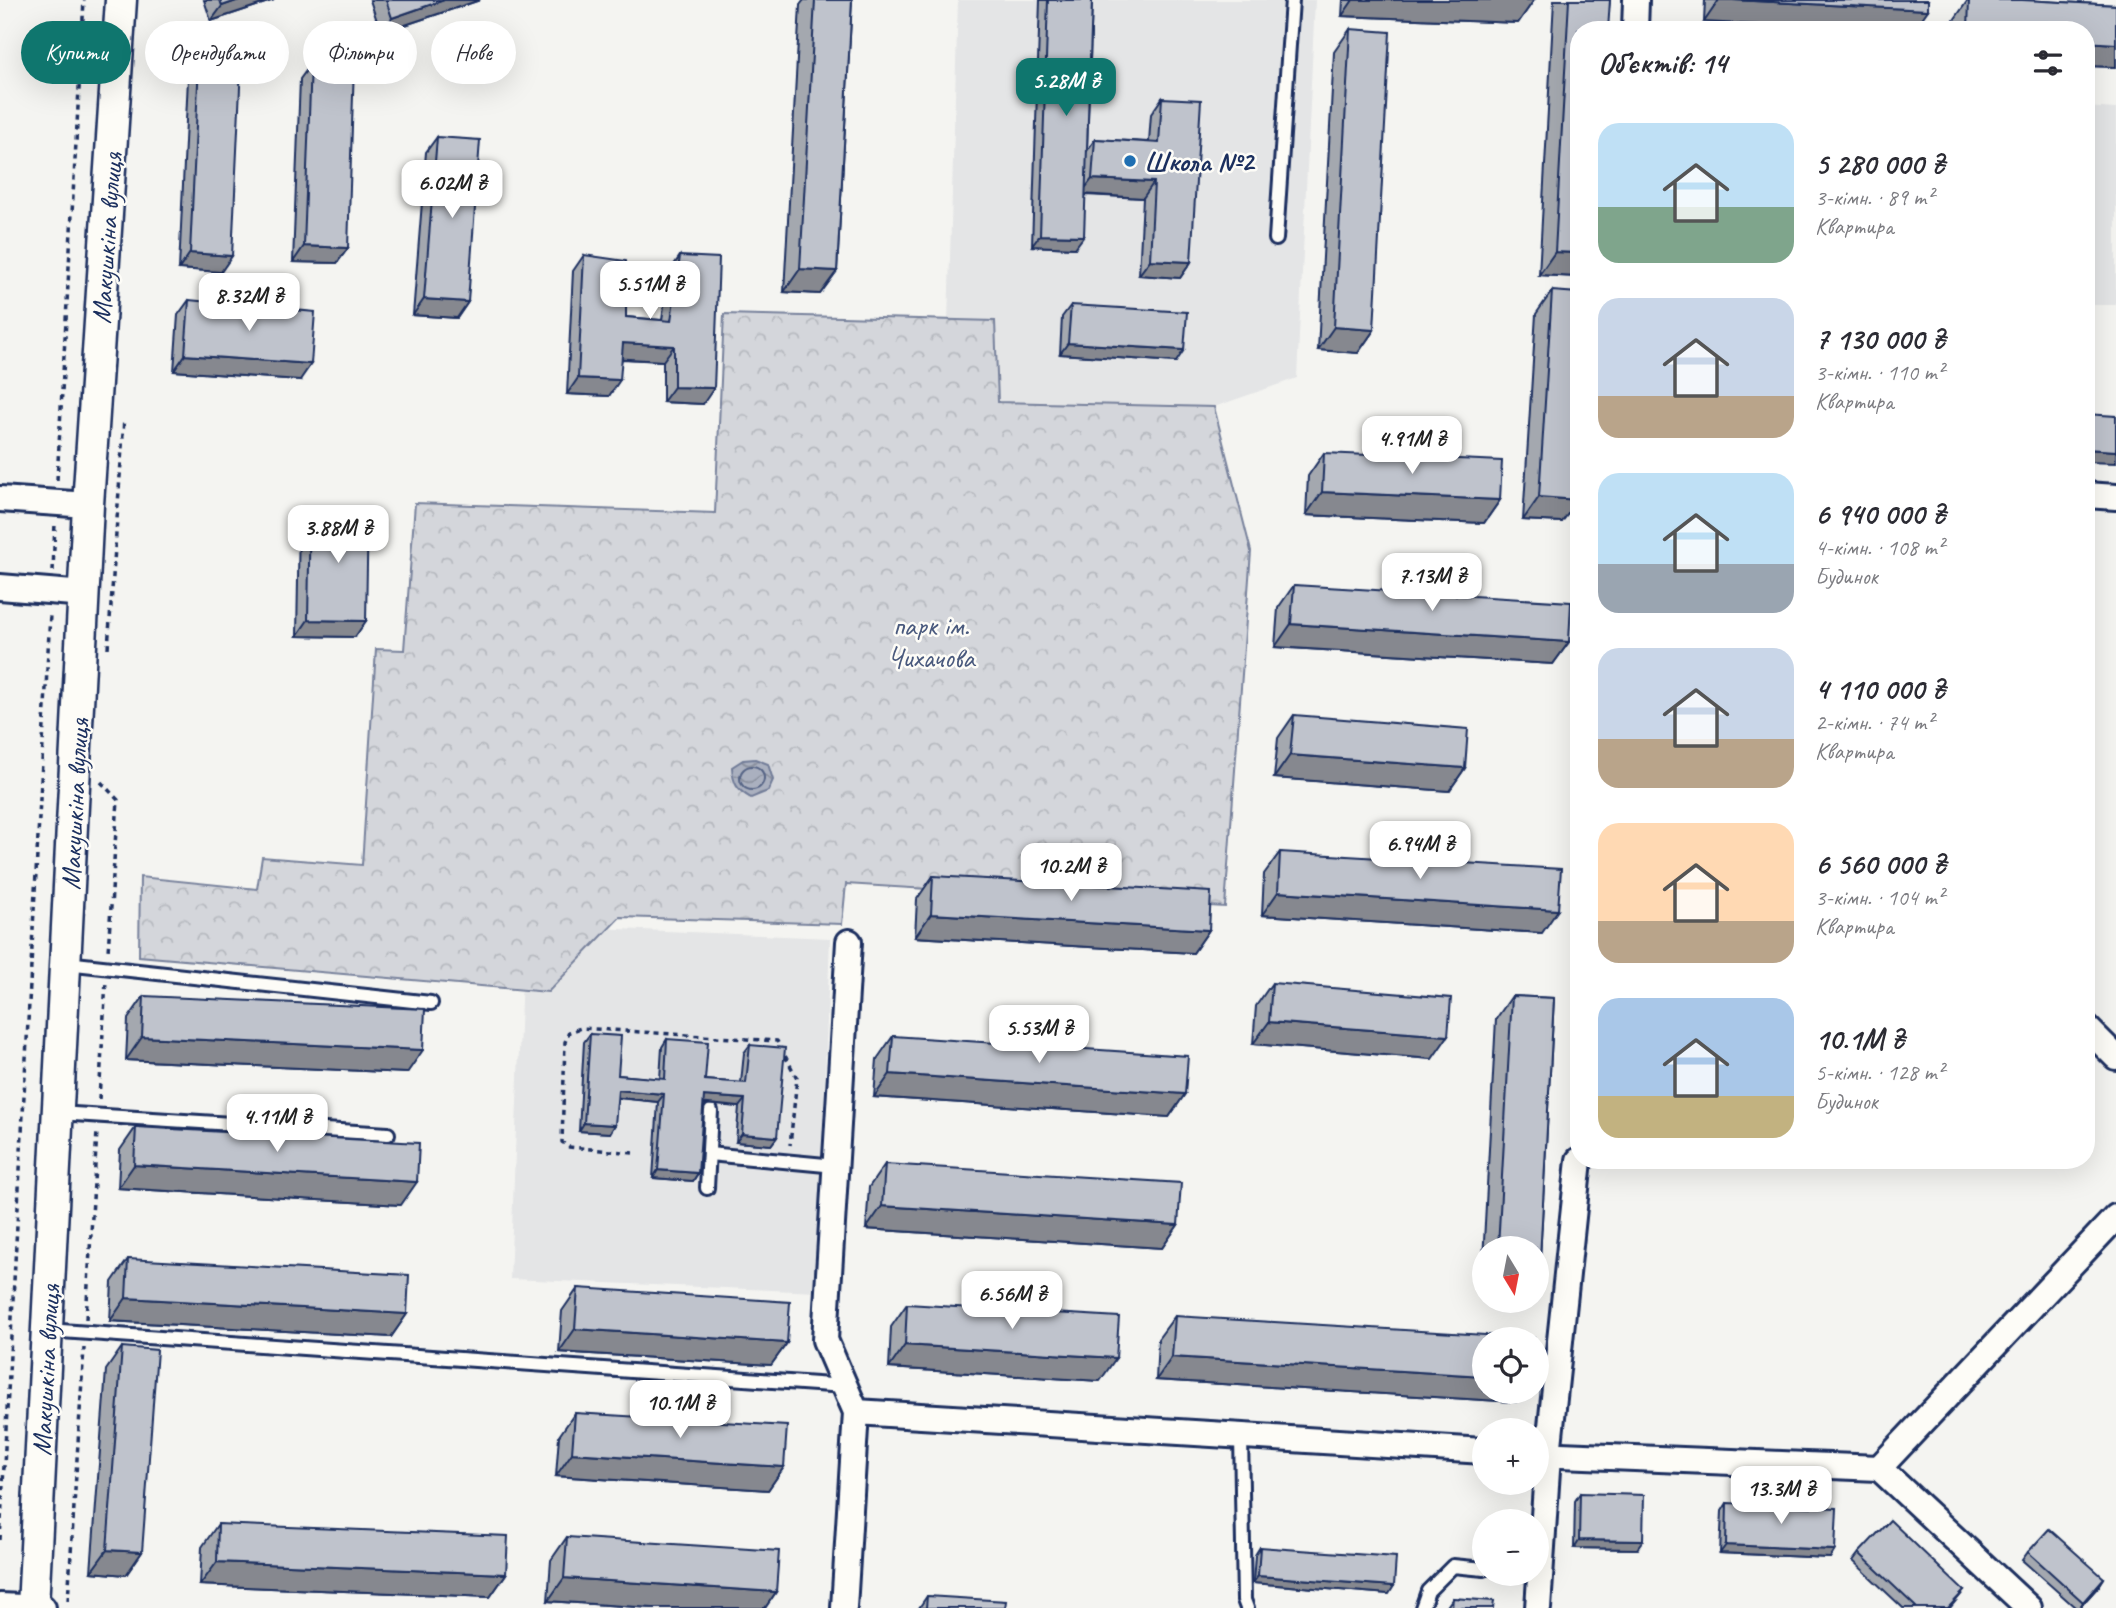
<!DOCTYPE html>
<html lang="uk">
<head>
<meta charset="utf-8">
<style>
	body { margin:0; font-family:Caveat,sans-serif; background:#f7f7f7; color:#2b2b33; height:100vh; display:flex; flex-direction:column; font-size:26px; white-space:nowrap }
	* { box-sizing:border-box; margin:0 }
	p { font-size:23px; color:#7c7c81 }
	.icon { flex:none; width:38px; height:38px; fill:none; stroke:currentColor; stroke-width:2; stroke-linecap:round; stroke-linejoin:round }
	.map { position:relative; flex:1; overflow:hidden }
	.drawer { position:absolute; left:1570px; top:21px; width:525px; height:1148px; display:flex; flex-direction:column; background:#fff; border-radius:28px; box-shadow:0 7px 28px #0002 }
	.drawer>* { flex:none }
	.banner { position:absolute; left:21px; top:21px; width:665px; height:63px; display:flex; gap:14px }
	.needle { width:46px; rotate:170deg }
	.controls { position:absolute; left:1472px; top:1236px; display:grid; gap:14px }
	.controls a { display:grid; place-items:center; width:77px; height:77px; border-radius:50%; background:#fff; box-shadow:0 7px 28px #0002; font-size:35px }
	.price { position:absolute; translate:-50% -60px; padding:0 16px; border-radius:14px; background:#fff; color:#222; font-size:23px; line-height:46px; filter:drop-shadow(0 2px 4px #0008) }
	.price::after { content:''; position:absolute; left:50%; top:42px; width:21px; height:16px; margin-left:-10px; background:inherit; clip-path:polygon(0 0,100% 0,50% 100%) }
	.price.on { background:#0f766e; color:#fff }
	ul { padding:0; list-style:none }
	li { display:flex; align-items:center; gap:21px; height:175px; padding:0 28px }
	li span { display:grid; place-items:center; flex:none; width:196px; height:140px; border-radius:21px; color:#555 }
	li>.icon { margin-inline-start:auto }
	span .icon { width:84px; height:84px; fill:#fffc; stroke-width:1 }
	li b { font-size:30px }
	h2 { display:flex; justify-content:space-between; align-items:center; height:84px; padding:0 28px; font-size:30px }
	.pill { padding:0 24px; border-radius:32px; background:#fff; box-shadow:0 7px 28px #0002; font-size:24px; line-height:63px }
	.pill.on { background:#0f766e; color:#fff }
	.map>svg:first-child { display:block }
	.built { fill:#e4e5e6 }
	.park { fill:url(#park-crowns); stroke:#78829c; stroke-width:2 }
	.water { fill:url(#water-waves); stroke:#717c98; stroke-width:2 }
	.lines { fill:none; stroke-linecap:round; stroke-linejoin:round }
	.shore { stroke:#546385; stroke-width:2 }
	.service-casing { stroke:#1b2f5e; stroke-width:18 }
	.minor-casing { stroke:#1b2f5e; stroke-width:30 }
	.tertiary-casing { stroke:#1b2f5e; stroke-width:35 }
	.path { stroke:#1b2f5e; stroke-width:3.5; stroke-dasharray:5 5; stroke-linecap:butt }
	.service { stroke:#fdfcf7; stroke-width:12 }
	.minor { stroke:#fdfcf7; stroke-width:24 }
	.tertiary { stroke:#fdfcf7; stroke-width:30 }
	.wall { fill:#a4a8af; stroke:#1b2f5e; stroke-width:2 }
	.shaded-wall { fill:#86888f; stroke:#1b2f5e; stroke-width:2 }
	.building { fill:#bfc3cc; stroke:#1b2f5e; stroke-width:2 }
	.poi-dot { fill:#1f6fb2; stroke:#fdfcf7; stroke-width:2.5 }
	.labels { text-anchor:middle; stroke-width:5; stroke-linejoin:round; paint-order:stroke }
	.poi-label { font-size:28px; font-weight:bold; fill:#1b2f5e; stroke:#fdfcf7; text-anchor:start }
	.street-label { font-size:28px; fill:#1b2f5e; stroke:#fdfcf7 }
	.park-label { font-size:28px; fill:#49597d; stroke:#fdfcf7 }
</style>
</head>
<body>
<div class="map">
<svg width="2116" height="1608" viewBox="0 0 2116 1608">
	<defs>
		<pattern id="park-crowns" width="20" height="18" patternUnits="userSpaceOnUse" patternTransform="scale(1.75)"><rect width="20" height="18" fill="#d4d6db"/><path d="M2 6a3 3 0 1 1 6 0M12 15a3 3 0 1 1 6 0" fill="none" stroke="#b5b8be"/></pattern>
		<pattern id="water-waves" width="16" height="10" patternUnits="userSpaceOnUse" patternTransform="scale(1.75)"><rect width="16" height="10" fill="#aab0bf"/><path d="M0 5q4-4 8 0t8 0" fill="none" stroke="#8a909e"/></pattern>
	</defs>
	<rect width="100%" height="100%" fill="#f4f4f1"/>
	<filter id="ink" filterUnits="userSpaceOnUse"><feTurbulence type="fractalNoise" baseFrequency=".0143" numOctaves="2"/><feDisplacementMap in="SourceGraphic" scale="14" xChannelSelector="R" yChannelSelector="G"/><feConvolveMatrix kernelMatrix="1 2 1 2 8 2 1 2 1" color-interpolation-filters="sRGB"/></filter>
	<g filter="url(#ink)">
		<g class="built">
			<polygon points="958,0 1315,0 1297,378 1214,407 998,402 995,321 948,321"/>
			<polygon points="2086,107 2116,109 2116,305 2086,305"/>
			<polygon points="524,925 830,938 817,1292 510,1279"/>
		</g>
		<polygon class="park" points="724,314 995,321 998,402 1214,407 1251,551 1225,907 846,884 842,924 620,917 548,992 139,956 140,877 257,889 262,857 362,865 376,649 404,650 415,503 715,513"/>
		<path class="water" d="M755,759L768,764L773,780L768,791L751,798C737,790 733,784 732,767L743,760Z"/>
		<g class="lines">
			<circle class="shore" cx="752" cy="778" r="12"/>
			<defs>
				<g id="service">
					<polyline points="1276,239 1292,0"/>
					<polyline points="66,963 431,1003"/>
					<polyline points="58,1113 388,1134"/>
					<polyline points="709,1154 836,1166"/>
					<polyline points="707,1188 711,1111"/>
					<polyline points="47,1330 845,1386"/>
					<polyline points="1241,1436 1244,1600 1247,1608"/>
					<polyline points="1523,1573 1540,1575"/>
					<polyline points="1422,1608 1428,1591 1453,1566 1484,1569"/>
				</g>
				<g id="minor">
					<polyline points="1635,30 1636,0"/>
					<polyline points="2086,495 2116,497"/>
					<polyline points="0,499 88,505"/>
					<polyline points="0,587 85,594"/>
					<polyline points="2086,1027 2116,1057"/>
					<polyline points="856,1412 1484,1451"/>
					<polyline points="1536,1454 1879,1468 2029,1608"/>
					<polyline points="1879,1468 2116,1217"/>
					<polyline points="0,1606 43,1608"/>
					<polyline points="844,1608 856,1412 825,1340 849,942"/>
					<polyline points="1538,1608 1548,1455 1579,1160"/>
				</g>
				<polyline id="tertiary" points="33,1608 88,505 121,0"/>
			</defs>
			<use href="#service" class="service-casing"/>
			<use href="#minor" class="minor-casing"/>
			<use href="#tertiary" class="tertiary-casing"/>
			<g class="path">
				<polyline points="57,480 84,0"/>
				<polyline points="53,571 55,523"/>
				<polyline points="108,648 124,419"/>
				<polyline points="101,782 118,800 108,952"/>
				<polyline points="99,1099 106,981"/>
				<polyline points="633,1153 569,1147 562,1142 565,1042 569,1032 581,1028 777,1041 797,1078 790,1145"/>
				<polyline points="86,1319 97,1131"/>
				<polyline points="0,1540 50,614"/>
				<polyline points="68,1601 84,1348"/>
			</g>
			<use href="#service" class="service"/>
			<use href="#minor" class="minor"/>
			<use href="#tertiary" class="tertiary"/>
		</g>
		<g class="wall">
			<polygon points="204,0 274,0 211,21"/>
			<polygon points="370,0 480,0 381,33"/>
			<polygon points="804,0 852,0 837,271 820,294 784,292 800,5"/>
			<polygon points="1040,0 1092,0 1087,151 1095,139 1149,142 1151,114 1162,98 1191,262 1180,278 1139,275 1143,198 1085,195 1075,248 1032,246"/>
			<polygon points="1343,0 1534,0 1518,23 1342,16"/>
			<polygon points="1554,0 1610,0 1578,277 1539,275"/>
			<polygon points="1705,0 1928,0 1914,30 1851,30 1704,22"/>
			<polygon points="1968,0 2022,0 2116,5 2116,67 2086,66 2086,30 1953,30 1954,20"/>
			<polygon points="1350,29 1374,330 1358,353 1318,350 1334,52"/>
			<polygon points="200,42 221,272 179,269 189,57"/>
			<polygon points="311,64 348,248 337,263 293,262 300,79"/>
			<polygon points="437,137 468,302 457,318 413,315 426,152"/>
			<polygon points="584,255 626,317 662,320 669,272 680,256 703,404 663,402 663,361 622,359 609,396 567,394 573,271"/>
			<polygon points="1552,291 1562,522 1523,520 1536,314"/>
			<polygon points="189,300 300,380 174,371 178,315"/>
			<polygon points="1071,305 1176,362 1060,354 1062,317"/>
			<polygon points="1324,453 1500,500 1484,523 1306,515 1308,476"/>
			<polygon points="310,508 355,637 297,636 299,523"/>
			<polygon points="1294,585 1569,642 1553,664 1275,647 1278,608"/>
			<polygon points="1294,715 1465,768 1449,791 1274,778 1278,738"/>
			<polygon points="1280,852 1542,933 1262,915 1264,874"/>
			<polygon points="933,876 1209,930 1193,953 915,937 917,899"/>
			<polygon points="1272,983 1432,1059 1253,1044 1256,1006"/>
			<polygon points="144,996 407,1073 126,1060 128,1019"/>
			<polygon points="1512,996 1554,998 1539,1277 1536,1280 1536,1248 1484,1248 1484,1298 1481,1297 1496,1019"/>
			<polygon points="590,1034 618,1075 660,1079 662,1047 667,1039 705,1080 741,1083 744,1053 750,1045 777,1137 771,1145 736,1142 739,1107 703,1104 698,1173 693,1181 653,1178 658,1102 617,1098 610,1133 579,1131 584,1042"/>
			<polygon points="893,1036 1185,1094 1169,1117 874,1097 877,1059"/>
			<polygon points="136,1127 401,1205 118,1188 120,1150"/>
			<polygon points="885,1164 1178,1225 1162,1248 866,1229 869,1187"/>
			<polygon points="128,1259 407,1314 391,1337 110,1321 112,1282"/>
			<polygon points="578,1288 787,1343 771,1365 559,1352 562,1311"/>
			<polygon points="907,1304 1100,1381 889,1368 891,1327"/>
			<polygon points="1175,1316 1484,1391 1524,1391 1516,1402 1156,1380 1158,1339"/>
			<polygon points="122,1347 142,1552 126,1575 91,1572 106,1370"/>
			<polygon points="575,1413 784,1467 768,1490 556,1476 559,1436"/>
			<polygon points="1580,1493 1637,1549 1574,1548 1575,1501"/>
			<polygon points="1727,1503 1835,1550 1830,1558 1720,1553 1722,1511"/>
			<polygon points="218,1524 506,1574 490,1597 200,1585 202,1547"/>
			<polygon points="567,1537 776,1592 765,1608 653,1608 548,1601 551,1560"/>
			<polygon points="1260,1547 1389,1594 1253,1583 1255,1555"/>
			<polygon points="2028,1552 2104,1578 2099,1586 2079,1608 2076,1608 2022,1560"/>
			<polygon points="1859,1553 1964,1591 1950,1608 1903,1608 1853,1561"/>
			<polygon points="927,1596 1005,1608 919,1608"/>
			<polygon points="1453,1598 1493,1608 1446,1608"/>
		</g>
		<g class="shaded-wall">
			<polygon points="239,0 274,0 211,21 222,6"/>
			<polygon points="444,0 480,0 381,33 392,18"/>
			<polygon points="1353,0 1534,0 1518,23 1342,16"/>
			<polygon points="1719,0 1733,0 1928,10 1914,30 1851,30 1704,22"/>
			<polygon points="2086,42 2116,44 2116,67 2086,66"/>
			<polygon points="1092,179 1154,182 1143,198 1081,194"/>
			<polygon points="1040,235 1084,236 1075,248 1032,246"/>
			<polygon points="304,246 348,248 337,263 293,262"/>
			<polygon points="1555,252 1578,253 1578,277 1539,275"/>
			<polygon points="190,253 232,256 221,272 179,269"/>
			<polygon points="1150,260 1191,262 1180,278 1139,275"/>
			<polygon points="800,269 837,271 820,294 784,292"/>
			<polygon points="424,299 468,302 457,318 413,315"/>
			<polygon points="1334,327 1374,330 1358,353 1318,350"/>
			<polygon points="623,343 674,346 663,361 612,358"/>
			<polygon points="1068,343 1184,350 1176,362 1060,354"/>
			<polygon points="185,355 311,364 300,380 174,371"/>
			<polygon points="578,378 620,380 609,396 567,394"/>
			<polygon points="674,387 714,388 703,404 663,402"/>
			<polygon points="2086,449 2116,451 2116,463 2086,462"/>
			<polygon points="1322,492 1500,500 1484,523 1306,515"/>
			<polygon points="1539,497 1578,500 1562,522 1523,520"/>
			<polygon points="308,620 366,621 355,637 297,636"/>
			<polygon points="1291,624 1569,642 1553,664 1275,647"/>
			<polygon points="1290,755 1465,768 1449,791 1274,778"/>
			<polygon points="1278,892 1558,910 1542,933 1262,915"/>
			<polygon points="931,914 1209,930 1193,953 915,937"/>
			<polygon points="1269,1022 1448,1036 1432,1059 1253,1044"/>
			<polygon points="142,1037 423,1050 407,1073 126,1060"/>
			<polygon points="890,1074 1185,1094 1169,1117 874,1097"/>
			<polygon points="618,1090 664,1094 658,1102 612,1097"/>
			<polygon points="704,1096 745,1099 739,1107 698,1103"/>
			<polygon points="584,1123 615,1125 610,1133 579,1131"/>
			<polygon points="742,1134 777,1137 771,1145 736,1142"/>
			<polygon points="134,1165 417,1182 401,1205 118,1188"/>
			<polygon points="658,1170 698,1173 693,1181 653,1178"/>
			<polygon points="882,1206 1178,1225 1162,1248 866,1229"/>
			<polygon points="126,1298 407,1314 391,1337 110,1321"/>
			<polygon points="575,1329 787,1343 771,1365 559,1352"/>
			<polygon points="905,1345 1116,1358 1100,1381 889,1368"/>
			<polygon points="1172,1357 1484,1376 1484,1391 1524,1391 1516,1402 1156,1380"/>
			<polygon points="572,1453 784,1467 768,1490 556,1476"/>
			<polygon points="1579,1540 1643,1541 1637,1549 1574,1548"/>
			<polygon points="1726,1545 1835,1550 1830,1558 1720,1553"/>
			<polygon points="107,1550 142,1552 126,1575 91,1572"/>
			<polygon points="217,1562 506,1574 490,1597 200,1585"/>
			<polygon points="1258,1576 1394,1586 1389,1594 1253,1583"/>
			<polygon points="564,1578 776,1592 765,1608 653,1608 548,1601"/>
			<polygon points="2104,1578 2099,1586 2079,1608 2083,1602"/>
		</g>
		<g class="building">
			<polygon points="220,0 239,0 222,6"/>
			<polygon points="386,0 444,0 392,18"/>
			<polygon points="815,0 852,0 837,271 800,269"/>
			<polygon points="1048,0 1092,0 1084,236 1040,235"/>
			<polygon points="1569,0 1610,0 1608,30 1578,30 1578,253 1555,252"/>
			<polygon points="1733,0 1928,0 1928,10"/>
			<polygon points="1969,0 2022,0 2116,5 2116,44 2086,42 2086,30 1968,30"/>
			<polygon points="1350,29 1390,32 1374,330 1334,327"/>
			<polygon points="200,42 242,45 232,256 190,253"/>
			<polygon points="311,64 354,65 348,248 304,246"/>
			<polygon points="1162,98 1201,100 1191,262 1150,260 1154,182 1092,179 1095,139 1159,143"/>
			<polygon points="437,137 480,140 468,302 424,299"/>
			<polygon points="584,255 626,261 626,317 671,321 680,256 719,258 714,388 674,387 674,346 623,343 620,380 578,378"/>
			<polygon points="1552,291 1578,293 1578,500 1539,497"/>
			<polygon points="189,300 315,312 311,364 185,355"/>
			<polygon points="1071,305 1187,312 1184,350 1068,343"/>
			<polygon points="2086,414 2116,416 2116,451 2086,449"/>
			<polygon points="1324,453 1502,461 1500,500 1322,492"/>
			<polygon points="310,508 368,509 366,621 308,620"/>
			<polygon points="1294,585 1571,602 1569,642 1291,624"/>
			<polygon points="1294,715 1468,729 1465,768 1290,755"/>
			<polygon points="1280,852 1561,869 1558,910 1278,892"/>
			<polygon points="933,876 1211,892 1209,930 931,914"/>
			<polygon points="1272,983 1451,998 1448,1036 1269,1022"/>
			<polygon points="144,996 425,1009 423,1050 142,1037"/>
			<polygon points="1512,996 1554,998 1539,1277 1536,1277 1536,1248 1498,1248"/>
			<polygon points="590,1034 621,1036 618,1075 665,1079 667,1039 708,1042 705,1080 746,1083 750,1045 785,1048 777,1137 742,1134 745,1099 704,1096 698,1173 658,1170 664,1094 618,1090 615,1125 584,1123"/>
			<polygon points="893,1036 1188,1056 1185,1094 890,1074"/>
			<polygon points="136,1127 419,1143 417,1182 134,1165"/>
			<polygon points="885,1164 1181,1183 1178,1225 882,1206"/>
			<polygon points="128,1259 409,1275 407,1314 126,1298"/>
			<polygon points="578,1288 790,1302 787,1343 575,1329"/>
			<polygon points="907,1304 1119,1317 1116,1358 905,1345"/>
			<polygon points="1175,1316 1535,1338 1484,1339 1484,1376 1172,1357"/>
			<polygon points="122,1347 157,1350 142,1552 107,1550"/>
			<polygon points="575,1413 787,1426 784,1467 572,1453"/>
			<polygon points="1580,1493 1644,1495 1643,1541 1579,1540"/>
			<polygon points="1727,1503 1837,1508 1835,1550 1726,1545"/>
			<polygon points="1890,1520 1964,1591 1948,1608 1917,1608 1859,1553"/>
			<polygon points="218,1524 508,1536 506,1574 217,1562"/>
			<polygon points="2049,1529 2104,1578 2083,1602 2028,1552"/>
			<polygon points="567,1537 779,1551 776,1592 564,1578"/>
			<polygon points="1260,1547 1396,1557 1394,1586 1258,1576"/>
			<polygon points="927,1596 1006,1601 1005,1608 926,1608"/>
			<polygon points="1453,1598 1494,1601 1493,1608 1452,1608"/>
		</g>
	</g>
	<circle class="poi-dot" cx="1130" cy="161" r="7"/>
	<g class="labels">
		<g class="poi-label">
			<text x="1144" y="171">Школа №2</text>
		</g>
		<g class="street-label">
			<text transform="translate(106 238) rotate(-86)" y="10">Макушкіна вулиця</text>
			<text transform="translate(74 804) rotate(-87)" y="10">Макушкіна вулиця</text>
			<text transform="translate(45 1370) rotate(-87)" y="10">Макушкіна вулиця</text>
		</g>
		<g class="park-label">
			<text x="931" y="635">парк ім.<tspan x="931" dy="32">Чихачова</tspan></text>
		</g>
	</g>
</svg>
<div class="controls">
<a><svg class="needle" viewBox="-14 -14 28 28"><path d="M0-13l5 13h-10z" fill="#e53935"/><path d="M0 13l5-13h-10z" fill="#7c7c81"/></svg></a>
<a><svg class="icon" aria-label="locate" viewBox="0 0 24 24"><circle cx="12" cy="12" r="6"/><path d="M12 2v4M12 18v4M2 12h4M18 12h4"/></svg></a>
<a>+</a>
<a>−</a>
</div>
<b class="price on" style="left:1066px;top:118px">5.28M ₴</b>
<b class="price" style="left:452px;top:220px">6.02M ₴</b>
<b class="price" style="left:650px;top:321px">5.51M ₴</b>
<b class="price" style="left:249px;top:333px">8.32M ₴</b>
<b class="price" style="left:1412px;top:476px">4.91M ₴</b>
<b class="price" style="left:338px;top:565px">3.88M ₴</b>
<b class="price" style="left:1432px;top:613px">7.13M ₴</b>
<b class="price" style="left:1420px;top:881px">6.94M ₴</b>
<b class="price" style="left:1071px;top:903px">10.2M ₴</b>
<b class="price" style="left:1039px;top:1065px">5.53M ₴</b>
<b class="price" style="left:277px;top:1154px">4.11M ₴</b>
<b class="price" style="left:1012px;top:1331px">6.56M ₴</b>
<b class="price" style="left:680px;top:1440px">10.1M ₴</b>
<b class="price" style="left:1781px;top:1526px">13.3M ₴</b>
<div class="banner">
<a class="pill on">Купити</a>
<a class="pill">Орендувати</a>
<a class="pill">Фільтри</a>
<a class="pill">Нове</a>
</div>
<section class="drawer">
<h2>Об’єктів: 14<svg class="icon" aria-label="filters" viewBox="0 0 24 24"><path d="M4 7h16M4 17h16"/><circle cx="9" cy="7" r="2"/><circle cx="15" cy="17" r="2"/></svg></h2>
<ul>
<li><span style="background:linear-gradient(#bfe0f5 60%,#7fa58c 0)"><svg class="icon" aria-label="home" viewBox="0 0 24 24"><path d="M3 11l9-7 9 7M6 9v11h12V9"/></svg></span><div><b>5 280 000 ₴</b><p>3-кімн. · 89 m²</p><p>Квартира</p></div></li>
<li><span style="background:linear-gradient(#c9d6e8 70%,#b9a48a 0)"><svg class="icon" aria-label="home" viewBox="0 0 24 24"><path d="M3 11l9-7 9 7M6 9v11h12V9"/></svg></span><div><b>7 130 000 ₴</b><p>3-кімн. · 110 m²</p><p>Квартира</p></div></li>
<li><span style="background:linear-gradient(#bfe0f5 65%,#9aa5b1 0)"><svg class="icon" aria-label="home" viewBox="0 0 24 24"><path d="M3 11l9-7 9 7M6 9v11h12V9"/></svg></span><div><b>6 940 000 ₴</b><p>4-кімн. · 108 m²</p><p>Будинок</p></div></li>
<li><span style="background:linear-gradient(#c9d6e8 65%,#b9a48a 0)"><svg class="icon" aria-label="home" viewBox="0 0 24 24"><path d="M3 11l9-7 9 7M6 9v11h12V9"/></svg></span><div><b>4 110 000 ₴</b><p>2-кімн. · 74 m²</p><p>Квартира</p></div></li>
<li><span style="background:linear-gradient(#ffd9b3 70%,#b9a48a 0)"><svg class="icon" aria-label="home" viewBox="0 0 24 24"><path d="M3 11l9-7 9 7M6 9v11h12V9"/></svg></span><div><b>6 560 000 ₴</b><p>3-кімн. · 104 m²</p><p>Квартира</p></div></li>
<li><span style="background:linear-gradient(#a9c7e8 70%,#c2b280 0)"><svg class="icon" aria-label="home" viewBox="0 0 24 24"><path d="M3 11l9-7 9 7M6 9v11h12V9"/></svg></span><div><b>10.1M ₴</b><p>5-кімн. · 128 m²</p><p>Будинок</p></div></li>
</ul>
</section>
</div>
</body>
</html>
